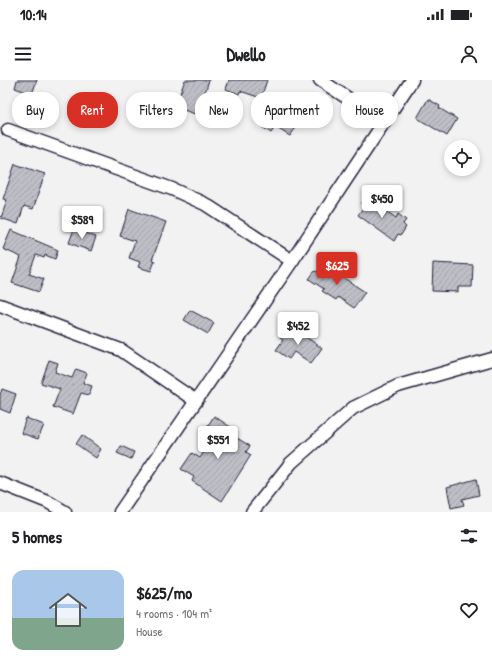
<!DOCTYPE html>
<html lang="en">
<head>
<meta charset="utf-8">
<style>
	body { margin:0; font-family:"Patrick Hand",sans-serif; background:#f2f2f2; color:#202124; height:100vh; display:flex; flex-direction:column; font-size:15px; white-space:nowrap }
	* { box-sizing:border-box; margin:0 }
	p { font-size:13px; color:#757577 }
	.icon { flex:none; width:22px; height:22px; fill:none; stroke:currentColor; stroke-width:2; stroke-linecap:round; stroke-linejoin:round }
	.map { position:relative; height:432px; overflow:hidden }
	.drawer { display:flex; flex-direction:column; background:#fff; flex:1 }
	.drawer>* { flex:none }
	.top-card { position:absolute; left:12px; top:12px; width:468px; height:36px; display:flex; gap:8px }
	.controls { position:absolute; left:444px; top:60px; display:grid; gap:8px }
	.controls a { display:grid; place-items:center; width:36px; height:36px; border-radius:50%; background:#fff; box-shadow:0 2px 6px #0003; font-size:20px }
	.price { position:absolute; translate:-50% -34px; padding:0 9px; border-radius:4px; background:#fff; color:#222; font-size:13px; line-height:26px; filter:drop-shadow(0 1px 2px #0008) }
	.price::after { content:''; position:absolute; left:50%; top:24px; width:12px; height:9px; margin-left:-6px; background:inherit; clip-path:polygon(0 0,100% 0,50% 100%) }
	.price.selected { background:#d93025; color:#fff }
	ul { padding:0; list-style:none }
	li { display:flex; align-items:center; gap:12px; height:100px; padding:0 12px }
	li+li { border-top:1px solid #e0e0e0 }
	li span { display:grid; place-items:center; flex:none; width:112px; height:80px; border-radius:12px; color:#555 }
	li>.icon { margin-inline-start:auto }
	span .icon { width:48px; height:48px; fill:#fffc; stroke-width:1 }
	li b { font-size:17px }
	h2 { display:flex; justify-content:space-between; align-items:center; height:48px; padding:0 12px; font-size:17px }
	.tag { padding:0 14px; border-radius:16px; background:#fff; box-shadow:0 2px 6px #0003; font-size:14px; line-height:36px }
	.tag.selected { background:#d93025; color:#fff }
	.status { display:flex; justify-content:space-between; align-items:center; height:28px; padding:0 20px; background:#fff; direction:ltr }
	.status svg { height:11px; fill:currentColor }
	header { display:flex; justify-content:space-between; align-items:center; height:52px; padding:0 12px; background:#fff; font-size:18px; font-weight:800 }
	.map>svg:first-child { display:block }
	.building { fill:url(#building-hatch); stroke:#22223b }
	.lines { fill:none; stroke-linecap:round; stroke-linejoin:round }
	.minor-casing { stroke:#22223b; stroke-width:15 }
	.minor { stroke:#fff; stroke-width:12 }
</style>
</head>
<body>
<div class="status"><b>10:14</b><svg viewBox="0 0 49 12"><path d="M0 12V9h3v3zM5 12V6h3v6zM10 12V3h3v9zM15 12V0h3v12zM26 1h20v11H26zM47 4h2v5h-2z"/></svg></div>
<header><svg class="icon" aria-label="menu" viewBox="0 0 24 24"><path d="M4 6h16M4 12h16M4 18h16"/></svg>Dwello<svg class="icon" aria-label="person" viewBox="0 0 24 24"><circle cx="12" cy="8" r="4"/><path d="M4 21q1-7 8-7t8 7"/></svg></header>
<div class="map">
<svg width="492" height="432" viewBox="0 0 492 432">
	<defs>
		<pattern id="building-hatch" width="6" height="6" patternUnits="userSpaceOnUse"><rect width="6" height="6" fill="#bebec6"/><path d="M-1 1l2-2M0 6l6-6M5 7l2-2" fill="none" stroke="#a3a3ab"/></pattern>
	</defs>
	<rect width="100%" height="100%" fill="#f2f2f3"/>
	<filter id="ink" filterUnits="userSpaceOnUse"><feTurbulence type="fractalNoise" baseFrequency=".025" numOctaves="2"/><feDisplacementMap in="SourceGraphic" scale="8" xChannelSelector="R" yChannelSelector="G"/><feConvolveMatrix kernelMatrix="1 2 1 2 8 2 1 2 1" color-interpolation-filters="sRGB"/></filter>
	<g filter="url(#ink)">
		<g class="building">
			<polygon points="17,0 37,0 32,14 15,8"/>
			<polygon points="185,0 209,0 198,35 175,27"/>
			<polygon points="229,0 267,0 261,18 240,11 239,14 226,9"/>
			<polygon points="428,19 440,26 439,28 457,39 447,56 417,38"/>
			<polygon points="278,22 294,32 300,23 309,29 290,56 275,47 271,53 262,47"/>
			<polygon points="15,84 45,94 33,129 24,126 18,144 1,138 7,120 3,119"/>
			<polygon points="366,117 396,138 398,134 406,140 403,144 406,147 401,155 398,154 394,161 358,135 364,127 361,124"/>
			<polygon points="129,129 166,142 152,180 155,181 151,191 138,187 140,182 129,178 135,161 120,156"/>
			<polygon points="74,149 96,157 91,171 69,163"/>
			<polygon points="11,150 58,170 55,179 45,175 44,178 36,175 29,194 44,199 39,212 12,203 21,177 3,169"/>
			<polygon points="433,183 473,185 472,207 458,207 458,212 432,211"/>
			<polygon points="323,184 365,212 354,228 338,217 336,220 322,211 324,209 309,199 315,191 317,192"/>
			<polygon points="190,230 214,243 208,254 184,240"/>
			<polygon points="291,247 322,268 311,283 294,272 289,279 276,270 283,260 280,258 285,251 287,252"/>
			<polygon points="49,280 58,283 55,292 72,298 76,289 87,293 83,303 92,306 89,315 81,313 73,334 53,327 60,309 41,303"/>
			<polygon points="2,309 16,314 10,333 0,329 0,315"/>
			<polygon points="214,336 235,350 232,355 250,366 246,372 251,375 222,421 192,401 194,397 181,389 192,373 200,378 209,364 206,362 211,353 205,350"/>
			<polygon points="26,338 44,345 38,359 21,353"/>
			<polygon points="82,355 101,369 96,378 76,364"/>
			<polygon points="121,366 134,372 131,379 117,373"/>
			<polygon points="476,399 479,415 462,419 464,425 451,428 447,407"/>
		</g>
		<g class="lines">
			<defs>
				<g id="minor">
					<polyline points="320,0 384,42"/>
					<polyline points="8,50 172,109 205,124 292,181"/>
					<polyline points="0,225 121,270 196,321"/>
					<polyline points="0,403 48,422 65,432"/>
					<polyline points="120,432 292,181 412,0"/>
					<polyline points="252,432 291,383 353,328 398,306 492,279"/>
				</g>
			</defs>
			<use href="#minor" class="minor-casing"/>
			<use href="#minor" class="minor"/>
		</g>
	</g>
</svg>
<div class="controls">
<a><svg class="icon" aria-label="locate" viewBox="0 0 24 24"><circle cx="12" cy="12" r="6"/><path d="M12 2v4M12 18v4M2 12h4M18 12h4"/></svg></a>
</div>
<b class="price" style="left:382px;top:139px">$450</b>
<b class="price" style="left:82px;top:160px">$589</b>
<b class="price selected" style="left:337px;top:206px">$625</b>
<b class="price" style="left:298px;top:266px">$452</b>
<b class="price" style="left:218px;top:380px">$551</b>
<div class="top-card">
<a class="tag">Buy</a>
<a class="tag selected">Rent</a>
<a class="tag">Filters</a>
<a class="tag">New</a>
<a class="tag">Apartment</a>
<a class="tag">House</a>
</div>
</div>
<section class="drawer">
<h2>5 homes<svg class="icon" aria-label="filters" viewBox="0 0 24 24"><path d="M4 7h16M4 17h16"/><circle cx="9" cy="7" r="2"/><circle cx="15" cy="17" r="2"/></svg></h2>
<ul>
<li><span style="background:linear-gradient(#a9c7e8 60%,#7fa58c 0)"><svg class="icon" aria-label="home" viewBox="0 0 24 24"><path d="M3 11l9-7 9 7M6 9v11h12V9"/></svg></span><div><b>$625/mo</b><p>4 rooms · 104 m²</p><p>House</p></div><svg class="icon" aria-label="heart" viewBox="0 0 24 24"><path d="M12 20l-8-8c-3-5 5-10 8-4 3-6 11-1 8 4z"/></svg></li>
</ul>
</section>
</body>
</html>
